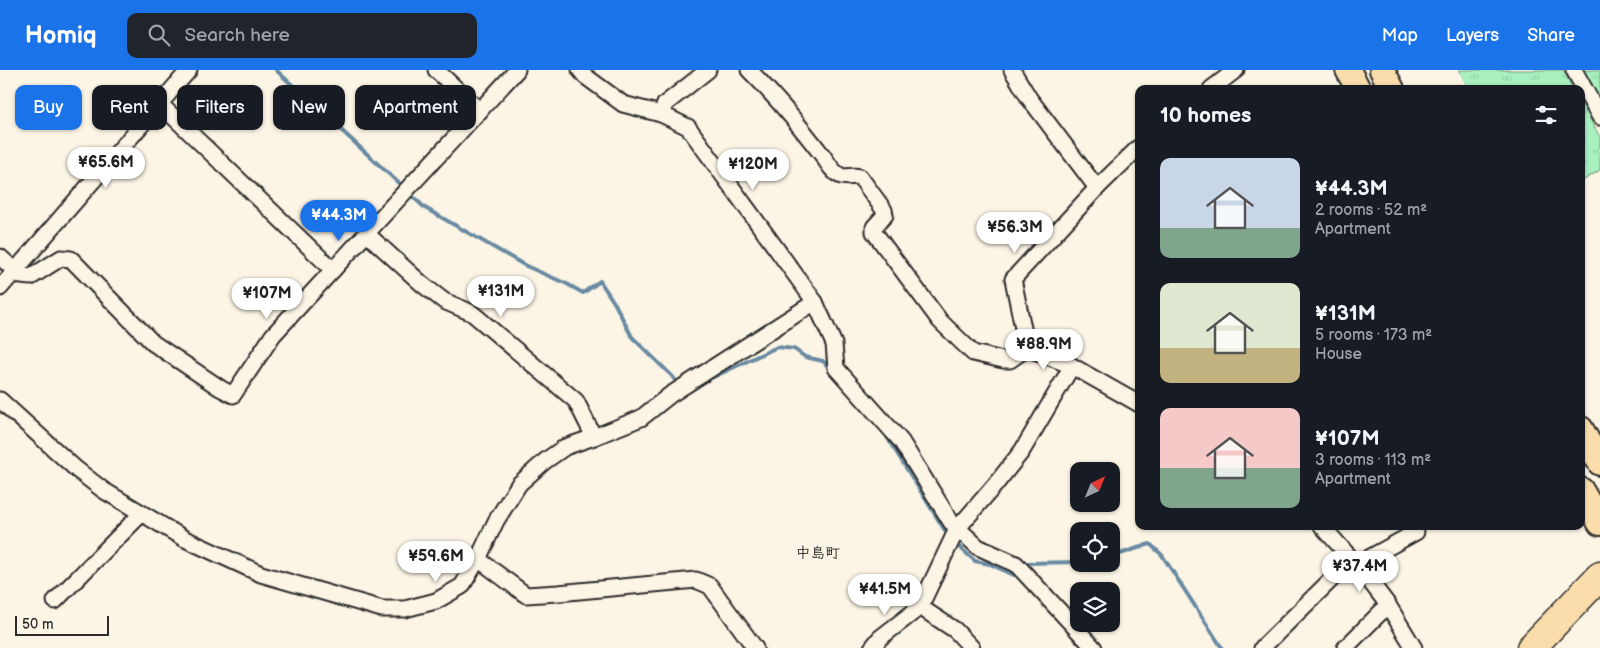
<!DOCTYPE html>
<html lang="en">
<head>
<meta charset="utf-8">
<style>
	body { margin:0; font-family:"Balsamiq Sans","Klee One",sans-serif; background:#20242c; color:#f1f3f6; height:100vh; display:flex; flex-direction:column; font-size:19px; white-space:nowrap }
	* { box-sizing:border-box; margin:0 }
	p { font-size:16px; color:#9ea1a6 }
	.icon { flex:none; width:28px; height:28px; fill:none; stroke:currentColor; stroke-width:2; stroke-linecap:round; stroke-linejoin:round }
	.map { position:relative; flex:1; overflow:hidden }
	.details { position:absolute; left:1135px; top:15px; width:450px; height:445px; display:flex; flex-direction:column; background:#171b24; border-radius:10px; box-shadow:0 1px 4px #0004 }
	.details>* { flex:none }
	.guide { position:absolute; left:15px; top:15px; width:475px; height:45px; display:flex; gap:10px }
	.needle { width:32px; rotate:44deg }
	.fabs { position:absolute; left:1070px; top:392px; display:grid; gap:10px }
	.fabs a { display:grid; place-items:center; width:50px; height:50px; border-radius:10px; background:#171b24; box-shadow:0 1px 4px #0004; font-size:25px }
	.scale { position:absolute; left:15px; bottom:12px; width:94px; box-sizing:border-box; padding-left:5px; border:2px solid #2b2b2b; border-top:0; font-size:14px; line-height:18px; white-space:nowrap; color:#2b2b2b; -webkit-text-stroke:4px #fcf5e5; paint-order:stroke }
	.price { position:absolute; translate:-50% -42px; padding:0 11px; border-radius:18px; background:#fff; color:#222; font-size:16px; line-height:32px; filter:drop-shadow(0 1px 2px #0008) }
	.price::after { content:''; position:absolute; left:50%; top:30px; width:15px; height:11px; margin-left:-8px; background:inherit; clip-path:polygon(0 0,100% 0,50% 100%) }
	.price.current { background:#1a73e8; color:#fff }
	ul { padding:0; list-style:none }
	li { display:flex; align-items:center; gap:15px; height:125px; padding:0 25px }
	li span { display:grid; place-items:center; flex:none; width:140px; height:100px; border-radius:10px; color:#555 }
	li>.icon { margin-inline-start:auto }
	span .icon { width:60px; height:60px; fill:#fffc; stroke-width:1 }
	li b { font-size:21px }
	h2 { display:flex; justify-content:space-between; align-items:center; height:60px; padding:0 25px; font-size:21px }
	.chip { padding:0 18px; border-radius:10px; background:#171b24; box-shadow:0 1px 4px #0004; font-size:18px; line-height:45px }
	.chip.current { background:#1a73e8; color:#fff }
	header { display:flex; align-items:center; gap:30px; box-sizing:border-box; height:70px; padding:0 25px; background:#1a73e8; color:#fff }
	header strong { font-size:24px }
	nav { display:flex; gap:28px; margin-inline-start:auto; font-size:18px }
	.search { width:350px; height:45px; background:#20242c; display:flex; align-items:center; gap:12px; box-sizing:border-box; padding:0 18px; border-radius:10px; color:#9ea1a6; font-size:19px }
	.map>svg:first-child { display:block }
	.grass { fill:url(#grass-tufts); stroke:#6a8e74 }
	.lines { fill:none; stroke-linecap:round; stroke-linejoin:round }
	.stream { stroke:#698aa2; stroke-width:4 }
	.street-casing { stroke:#2b2b2b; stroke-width:19 }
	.primary-casing { stroke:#2b2b2b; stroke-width:28 }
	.highway-casing { stroke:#2b2b2b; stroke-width:31 }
	.street { stroke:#fcf5e5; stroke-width:15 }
	.primary { stroke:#fbddab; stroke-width:24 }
	.highway { stroke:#fbddab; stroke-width:28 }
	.labels { text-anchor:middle; stroke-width:4; stroke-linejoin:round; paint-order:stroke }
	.quarter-label { font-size:15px; font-weight:bold; fill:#2b2b2b; stroke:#fcf5e5 }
</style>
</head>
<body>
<header>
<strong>Homiq</strong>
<div class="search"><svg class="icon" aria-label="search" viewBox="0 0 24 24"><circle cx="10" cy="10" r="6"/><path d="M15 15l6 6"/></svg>Search here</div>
<nav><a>Map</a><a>Layers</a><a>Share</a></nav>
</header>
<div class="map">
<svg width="1600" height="578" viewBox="0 0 1600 578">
	<defs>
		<pattern id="grass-tufts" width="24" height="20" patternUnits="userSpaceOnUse" patternTransform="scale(1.25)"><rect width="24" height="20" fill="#a8f1be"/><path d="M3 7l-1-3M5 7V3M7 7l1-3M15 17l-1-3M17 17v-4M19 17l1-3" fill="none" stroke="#91cfa3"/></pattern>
	</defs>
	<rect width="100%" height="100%" fill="#fcf5e5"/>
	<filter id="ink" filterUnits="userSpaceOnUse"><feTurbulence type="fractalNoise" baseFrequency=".02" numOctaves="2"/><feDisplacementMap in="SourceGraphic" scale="10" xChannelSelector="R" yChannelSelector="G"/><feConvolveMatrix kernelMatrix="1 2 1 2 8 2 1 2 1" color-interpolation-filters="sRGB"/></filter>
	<g filter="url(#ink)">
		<g class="grass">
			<polygon points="1459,0 1563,0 1573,19 1469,19"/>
			<polygon points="1583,0 1600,0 1600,32"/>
			<polygon points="1581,33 1600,67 1600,100 1581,112"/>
		</g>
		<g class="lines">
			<g class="stream">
				<polyline points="276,0 404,118"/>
				<polyline points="409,123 425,138 526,196 567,214 583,223 600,211 615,234 632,267 672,306 678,314"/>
				<polyline points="705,311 777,277 794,279 805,287 823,291 831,300"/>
				<polyline points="887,367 949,467"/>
				<polyline points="954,472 975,491 990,494 1014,505 1018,501"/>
				<polyline points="1111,487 1150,474 1162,485 1222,578"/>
				<polyline points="1023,496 1026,493 1079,492"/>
			</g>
			<defs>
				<g id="street">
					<polyline points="436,0 480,41"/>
					<polyline points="580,0 585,6 623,34 661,44 688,57 815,232 834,274 836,298 901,371 951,452 978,477 1016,494 1094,578"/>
					<path d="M749,0C776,27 800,56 823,86C827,92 833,103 841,106C847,108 854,105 860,107L884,140L885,145L874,157V162L940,251L973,283L1003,290H1010L1027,278"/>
					<polyline points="1012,0 1029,28 1097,118"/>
					<polyline points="1574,0 1600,47"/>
					<polyline points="1211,19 1236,0"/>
					<polyline points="160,34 333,200"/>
					<polyline points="661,44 665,34 708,0"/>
					<polyline points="367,164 422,214 444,231 472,243 576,331 594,367"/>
					<polyline points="0,187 21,206 31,207 61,188 71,189 153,273 220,318 233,325 273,265 517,0"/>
					<polyline points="0,218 189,0"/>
					<polyline points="1027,278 1013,209 1097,118 1139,77"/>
					<polyline points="1027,278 1072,296 1139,334"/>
					<polyline points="0,330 76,399 103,420 185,469 261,504 382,539 405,539 436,531 462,516 478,489 496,451 519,414 545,391 565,377 594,367 641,348 670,325 815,232"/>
					<polyline points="1322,456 1363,502 1388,535 1414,578"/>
					<polyline points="478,489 526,525 558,523 696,510 710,516 755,578"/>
					<polyline points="1356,495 1416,462 1413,456"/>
					<polyline points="55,531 141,444"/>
					<polyline points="920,537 955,560 972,578"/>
					<polyline points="872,578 880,568 920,537 957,459 995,415 1022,381 1072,296"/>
					<polyline points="1262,578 1351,490"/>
					<polyline points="1345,578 1388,535"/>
				</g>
				<g id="primary">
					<polyline points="1348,0 1358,19"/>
					<polyline points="1382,0 1392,19"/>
					<polyline points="1581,359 1600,393"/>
					<polyline points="1581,420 1600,453"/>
				</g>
				<polyline id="highway" points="1531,578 1600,506"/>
			</defs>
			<use href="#street" class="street-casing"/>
			<use href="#primary" class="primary-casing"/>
			<use href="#highway" class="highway-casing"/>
			<use href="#street" class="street"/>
			<use href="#primary" class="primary"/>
			<use href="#highway" class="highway"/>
		</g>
	</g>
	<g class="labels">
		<g class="quarter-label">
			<text x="818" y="488">中島町</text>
		</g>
	</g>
</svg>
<div class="fabs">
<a><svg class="needle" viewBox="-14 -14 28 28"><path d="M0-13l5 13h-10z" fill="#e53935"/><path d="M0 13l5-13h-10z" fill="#9ea1a6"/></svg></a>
<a><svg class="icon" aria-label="locate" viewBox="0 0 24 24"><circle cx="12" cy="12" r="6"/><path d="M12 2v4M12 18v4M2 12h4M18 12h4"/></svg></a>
<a><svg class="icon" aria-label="layers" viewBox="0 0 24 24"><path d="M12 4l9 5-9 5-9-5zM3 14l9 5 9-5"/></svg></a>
</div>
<div class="scale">50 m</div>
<b class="price" style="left:106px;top:119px">¥65.6M</b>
<b class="price" style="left:753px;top:121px">¥120M</b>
<b class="price current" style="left:339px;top:172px">¥44.3M</b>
<b class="price" style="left:1015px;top:184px">¥56.3M</b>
<b class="price" style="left:501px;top:248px">¥131M</b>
<b class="price" style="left:267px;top:250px">¥107M</b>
<b class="price" style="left:1044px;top:301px">¥88.9M</b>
<b class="price" style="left:436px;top:513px">¥59.6M</b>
<b class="price" style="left:1360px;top:523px">¥37.4M</b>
<b class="price" style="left:885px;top:546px">¥41.5M</b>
<div class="guide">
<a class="chip current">Buy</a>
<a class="chip">Rent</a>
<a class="chip">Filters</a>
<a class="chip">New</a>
<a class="chip">Apartment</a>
</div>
<section class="details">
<h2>10 homes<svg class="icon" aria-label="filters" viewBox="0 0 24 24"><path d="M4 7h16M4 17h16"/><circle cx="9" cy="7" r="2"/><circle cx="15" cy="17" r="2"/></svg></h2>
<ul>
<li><span style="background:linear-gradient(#c9d6e8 70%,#7fa58c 0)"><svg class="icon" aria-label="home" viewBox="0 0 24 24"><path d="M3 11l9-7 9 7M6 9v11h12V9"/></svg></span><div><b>¥44.3M</b><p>2 rooms · 52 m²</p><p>Apartment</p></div></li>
<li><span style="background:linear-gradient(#dfe7d0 65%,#c2b280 0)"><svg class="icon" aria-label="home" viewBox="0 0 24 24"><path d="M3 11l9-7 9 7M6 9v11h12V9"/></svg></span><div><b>¥131M</b><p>5 rooms · 173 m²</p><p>House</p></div></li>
<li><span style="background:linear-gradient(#f6c9c9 60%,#7fa58c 0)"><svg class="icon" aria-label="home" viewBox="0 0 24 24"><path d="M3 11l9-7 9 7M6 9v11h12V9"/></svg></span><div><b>¥107M</b><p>3 rooms · 113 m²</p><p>Apartment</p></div></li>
</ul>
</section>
</div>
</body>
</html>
